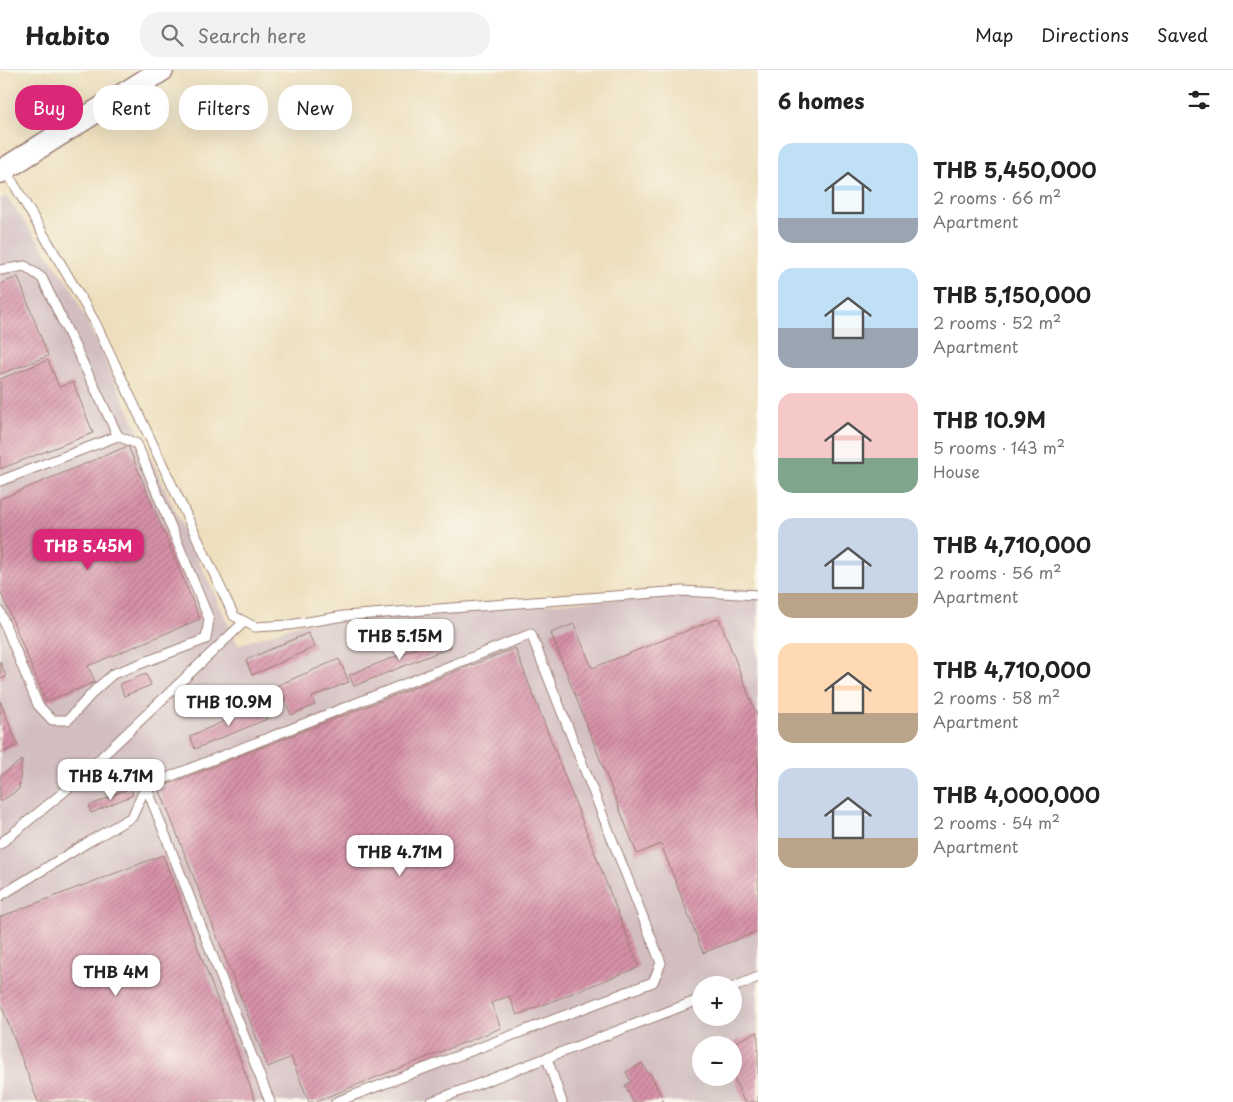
<!DOCTYPE html>
<html lang="en">
<head>
<meta charset="utf-8">
<style>
	body { margin:0; font-family:"Playpen Sans",sans-serif; background:#f2f2f2; color:#222; height:100vh; display:flex; flex-direction:column; font-size:19px; white-space:nowrap }
	* { box-sizing:border-box; margin:0 }
	p { font-size:16px; color:#767676 }
	.icon { flex:none; width:28px; height:28px; fill:none; stroke:currentColor; stroke-width:2; stroke-linecap:round; stroke-linejoin:round }
	.map { position:relative; flex:1; overflow:hidden }
	.side { display:flex; flex-direction:column; background:#fff; width:475px }
	.side>* { flex:none }
	.banner { position:absolute; left:15px; top:15px; width:475px; height:45px; display:flex; gap:10px }
	.controls { position:absolute; left:692px; top:906px; display:grid; gap:10px }
	.controls a { display:grid; place-items:center; width:50px; height:50px; border-radius:50%; background:#fff; box-shadow:0 5px 20px #0002; font-size:25px }
	.price { position:absolute; translate:-50% -42px; padding:0 11px; border-radius:10px; background:#fff; color:#222; font-size:16px; line-height:32px; filter:drop-shadow(0 1px 2px #0008) }
	.price::after { content:''; position:absolute; left:50%; top:30px; width:15px; height:11px; margin-left:-8px; background:inherit; clip-path:polygon(0 0,100% 0,50% 100%) }
	.price.on { background:#db2777; color:#fff }
	ul { padding:0; list-style:none }
	li { display:flex; align-items:center; gap:15px; height:125px; padding:0 20px }
	li span { display:grid; place-items:center; flex:none; width:140px; height:100px; border-radius:15px; color:#555 }
	li>.icon { margin-inline-start:auto }
	span .icon { width:60px; height:60px; fill:#fffc; stroke-width:1 }
	li b { font-size:21px }
	h2 { display:flex; justify-content:space-between; align-items:center; height:60px; padding:0 20px; font-size:21px }
	.tag { padding:0 18px; border-radius:20px; background:#fff; box-shadow:0 5px 20px #0002; font-size:18px; line-height:45px }
	.tag.on { background:#db2777; color:#fff }
	header { display:flex; align-items:center; gap:30px; box-sizing:border-box; height:70px; padding:0 25px; background:#fff; border-bottom:1px solid #e0e0e0 }
	header strong { font-size:24px }
	nav { display:flex; gap:28px; margin-inline-start:auto; font-size:18px }
	.search { width:350px; height:45px; background:#f2f2f2; display:flex; align-items:center; gap:12px; box-sizing:border-box; padding:0 18px; border-radius:20px; color:#767676; font-size:19px }
	main { display:flex; flex:1; min-height:0 }
	.map>svg:first-child { display:block }
	.industrial { fill:#d2bec1; fill-rule:evenodd }
	.building { fill:url(#building-hatch) }
	.lines { fill:none; stroke-linecap:round; stroke-linejoin:round }
	.service-casing { stroke:#9c7f74; stroke-width:11 }
	.tertiary-casing { stroke:#9c7f74; stroke-width:25 }
	.service { stroke:#fff; stroke-width:9 }
	.tertiary { stroke:#fff; stroke-width:22 }
</style>
</head>
<body>
<header>
<strong>Habito</strong>
<div class="search"><svg class="icon" aria-label="search" viewBox="0 0 24 24"><circle cx="10" cy="10" r="6"/><path d="M15 15l6 6"/></svg>Search here</div>
<nav><a>Map</a><a>Directions</a><a>Saved</a></nav>
</header>
<main>
<div class="map">
<svg width="758" height="1032" viewBox="0 0 758 1032">
	<defs>
		<pattern id="building-hatch" width="6" height="6" patternUnits="userSpaceOnUse" patternTransform="scale(1.25)"><rect width="6" height="6" fill="#d791a8"/><path d="M-1 1l2-2M0 6l6-6M5 7l2-2" fill="none" stroke="#b07689"/></pattern>
	</defs>
	<rect width="100%" height="100%" fill="#fbf7ec"/>
	<filter id="ink" filterUnits="userSpaceOnUse"><feTurbulence type="fractalNoise" baseFrequency=".02" numOctaves="2"/><feDisplacementMap in="SourceGraphic" scale="10" xChannelSelector="R" yChannelSelector="G"/><feConvolveMatrix kernelMatrix="1 2 1 2 8 2 1 2 1" color-interpolation-filters="sRGB"/></filter>
	<filter id="wash" filterUnits="userSpaceOnUse"><feTurbulence type="fractalNoise" baseFrequency=".0096" numOctaves="4" result="noise"/><feDisplacementMap in="SourceGraphic" scale="20" xChannelSelector="R" yChannelSelector="G"/><feGaussianBlur stdDeviation="1.12" result="paint"/><feColorMatrix in="noise" values="0 0 0 0 0 0 0 0 0 0 0 0 0 0 0 0 0 1.4 0 .05"/><feComposite in="paint" operator="in"/></filter>
	<g filter="url(#wash)">
		<rect width="100%" height="100%" fill="#eddfbd"/>
		<path class="industrial" d="M6,126L72,219L238,575L303,553L743,519L758,521V1032H0V130ZM701,915H734V948H701ZM701,975H734V1008H701Z"/>
		<g id="blocks">
			<g class="building">
				<polygon points="18,207 48,286 0,304 0,214"/>
				<polygon points="48,290 59,317 73,312 93,363 0,399 0,309"/>
				<polygon points="128,376 200,549 88,596 95,612 46,632 0,520 0,429"/>
				<polygon points="719,548 758,648 758,861 703,883 661,774 637,784 551,563 574,554 592,598"/>
				<polygon points="308,563 315,577 252,605 246,590"/>
				<polygon points="447,566 451,577 354,616 349,605"/>
				<polygon points="515,578 639,897 517,945 509,926 491,933 501,958 314,1032 309,1032 291,987 268,997 159,718"/>
				<polygon points="339,589 349,612 312,627 315,635 291,645 284,628 268,635 262,622"/>
				<polygon points="0,591 6,607 0,609"/>
				<polygon points="146,604 151,615 124,626 120,614"/>
				<polygon points="0,631 18,675 0,683"/>
				<polygon points="262,635 267,649 195,679 190,666"/>
				<polygon points="22,690 19,719 0,732 0,706"/>
				<polygon points="140,690 144,698 130,705 126,698"/>
				<polygon points="128,710 131,716 111,725 108,719"/>
				<polygon points="131,718 133,725 91,743 89,736"/>
				<polygon points="163,785 256,1032 38,1032 0,931 0,847"/>
				<polygon points="758,962 758,1032 744,1032 734,1007 734,975 728,975"/>
				<polygon points="642,993 648,1004 650,1003 664,1032 633,1032 625,1015 631,1012 626,1002"/>
			</g>
		</g>
	</g>
	<g filter="url(#ink)">
		<use href="#blocks" fill-opacity="0" stroke="#9c7f74" stroke-width="1"/>
		<g class="lines">
			<defs>
				<g id="service">
					<polyline points="5,99 95,252 234,546 255,557 289,555 344,546 682,521 758,525"/>
					<polyline points="0,200 25,196 42,208 118,366 0,411"/>
					<polyline points="0,542 38,635 52,650 68,650 96,619 113,604 206,569 209,549 137,374 118,366"/>
					<polyline points="146,716 270,1032"/>
					<polyline points="0,774 71,716 244,552"/>
					<polyline points="0,826 90,771 132,747 146,716 531,564 661,893 653,912 336,1032"/>
					<polyline points="734,917 758,907"/>
					<polyline points="547,988 562,1032"/>
					<polyline points="431,1032 701,929"/>
				</g>
				<polyline id="tertiary" points="0,102 162,0"/>
			</defs>
			<use href="#service" class="service-casing"/>
			<use href="#tertiary" class="tertiary-casing"/>
			<use href="#service" class="service"/>
			<use href="#tertiary" class="tertiary"/>
		</g>
	</g>
</svg>
<div class="controls">
<a>+</a>
<a>−</a>
</div>
<b class="price on" style="left:88px;top:501px">THB 5.45M</b>
<b class="price" style="left:400px;top:591px">THB 5.15M</b>
<b class="price" style="left:229px;top:657px">THB 10.9M</b>
<b class="price" style="left:111px;top:731px">THB 4.71M</b>
<b class="price" style="left:400px;top:807px">THB 4.71M</b>
<b class="price" style="left:116px;top:927px">THB 4M</b>
<div class="banner">
<a class="tag on">Buy</a>
<a class="tag">Rent</a>
<a class="tag">Filters</a>
<a class="tag">New</a>
</div>
</div>
<section class="side">
<h2>6 homes<svg class="icon" aria-label="filters" viewBox="0 0 24 24"><path d="M4 7h16M4 17h16"/><circle cx="9" cy="7" r="2"/><circle cx="15" cy="17" r="2"/></svg></h2>
<ul>
<li><span style="background:linear-gradient(#bfe0f5 75%,#9aa5b1 0)"><svg class="icon" aria-label="home" viewBox="0 0 24 24"><path d="M3 11l9-7 9 7M6 9v11h12V9"/></svg></span><div><b>THB 5,450,000</b><p>2 rooms · 66 m²</p><p>Apartment</p></div></li>
<li><span style="background:linear-gradient(#bfe0f5 60%,#9aa5b1 0)"><svg class="icon" aria-label="home" viewBox="0 0 24 24"><path d="M3 11l9-7 9 7M6 9v11h12V9"/></svg></span><div><b>THB 5,150,000</b><p>2 rooms · 52 m²</p><p>Apartment</p></div></li>
<li><span style="background:linear-gradient(#f6c9c9 65%,#7fa58c 0)"><svg class="icon" aria-label="home" viewBox="0 0 24 24"><path d="M3 11l9-7 9 7M6 9v11h12V9"/></svg></span><div><b>THB 10.9M</b><p>5 rooms · 143 m²</p><p>House</p></div></li>
<li><span style="background:linear-gradient(#c9d6e8 75%,#b9a48a 0)"><svg class="icon" aria-label="home" viewBox="0 0 24 24"><path d="M3 11l9-7 9 7M6 9v11h12V9"/></svg></span><div><b>THB 4,710,000</b><p>2 rooms · 56 m²</p><p>Apartment</p></div></li>
<li><span style="background:linear-gradient(#ffd9b3 70%,#b9a48a 0)"><svg class="icon" aria-label="home" viewBox="0 0 24 24"><path d="M3 11l9-7 9 7M6 9v11h12V9"/></svg></span><div><b>THB 4,710,000</b><p>2 rooms · 58 m²</p><p>Apartment</p></div></li>
<li><span style="background:linear-gradient(#c9d6e8 70%,#b9a48a 0)"><svg class="icon" aria-label="home" viewBox="0 0 24 24"><path d="M3 11l9-7 9 7M6 9v11h12V9"/></svg></span><div><b>THB 4,000,000</b><p>2 rooms · 54 m²</p><p>Apartment</p></div></li>
</ul>
</section>
</main>
</body>
</html>
